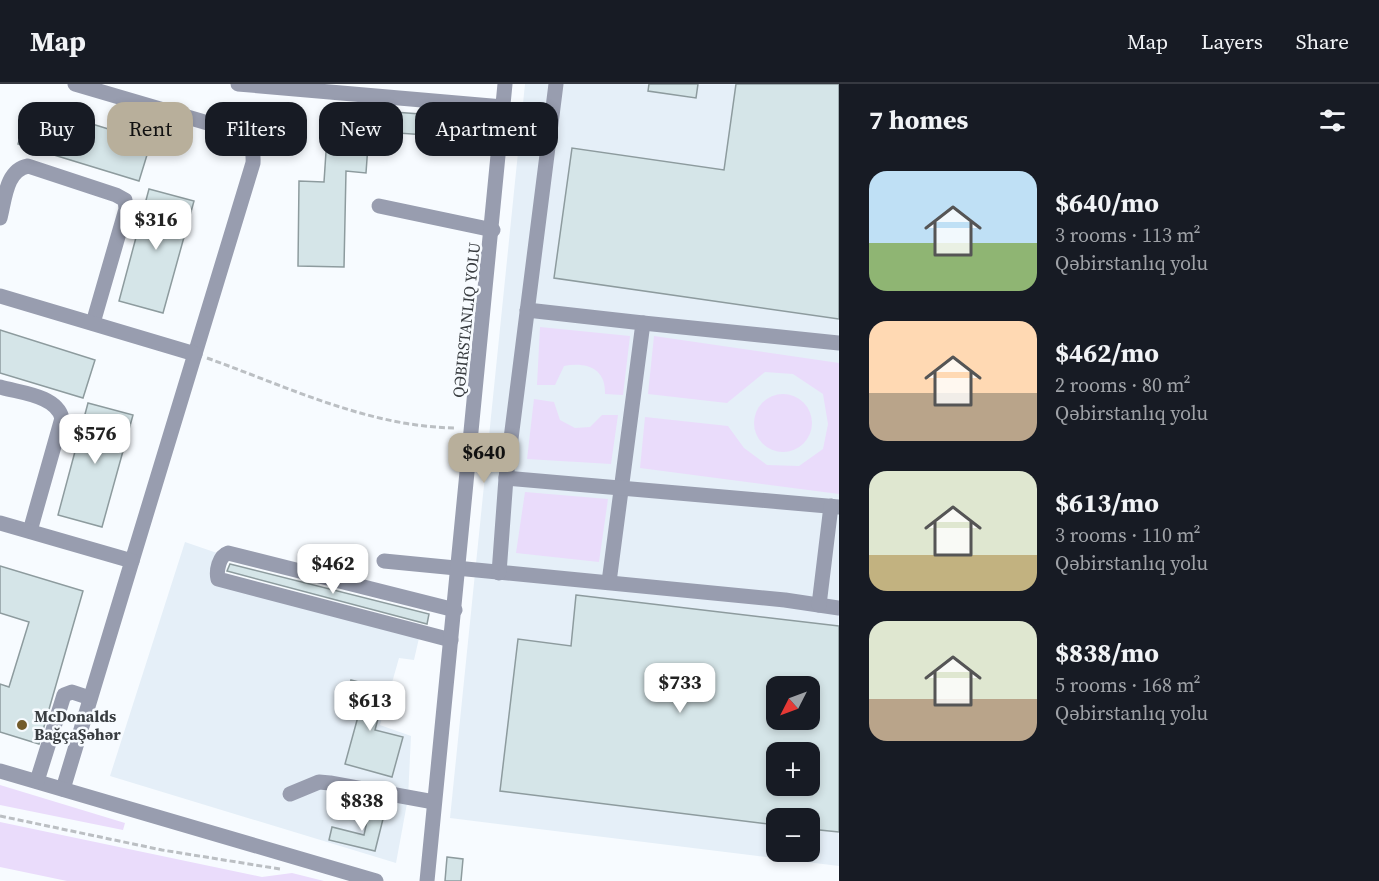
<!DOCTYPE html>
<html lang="en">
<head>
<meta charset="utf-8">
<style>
	body { margin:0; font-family:"Source Serif 4",serif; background:#20242c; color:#f1f3f6; height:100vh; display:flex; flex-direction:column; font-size:22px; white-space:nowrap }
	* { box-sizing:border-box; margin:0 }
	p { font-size:20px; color:#9ea1a6 }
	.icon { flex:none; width:33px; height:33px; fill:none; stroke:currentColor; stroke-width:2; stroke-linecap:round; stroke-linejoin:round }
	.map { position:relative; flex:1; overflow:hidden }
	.sheet { display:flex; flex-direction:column; background:#171b24; width:540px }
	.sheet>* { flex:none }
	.hud { position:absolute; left:18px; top:18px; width:570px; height:54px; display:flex; gap:12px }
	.needle { width:39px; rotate:228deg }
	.controls { position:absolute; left:766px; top:592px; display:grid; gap:12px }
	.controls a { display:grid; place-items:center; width:54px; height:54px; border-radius:12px; background:#171b24; box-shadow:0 3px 9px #0003; font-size:30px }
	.price { position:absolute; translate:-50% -51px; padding:0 14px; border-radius:12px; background:#fff; color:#222; font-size:20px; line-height:39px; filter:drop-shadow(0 2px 3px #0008) }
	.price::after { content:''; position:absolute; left:50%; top:36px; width:18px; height:14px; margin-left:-9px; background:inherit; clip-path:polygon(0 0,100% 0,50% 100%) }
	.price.active { background:#b8af9b; color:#111 }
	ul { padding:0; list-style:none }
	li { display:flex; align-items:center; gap:18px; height:150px; padding:0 30px }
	li span { display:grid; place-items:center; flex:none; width:168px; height:120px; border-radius:18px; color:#555 }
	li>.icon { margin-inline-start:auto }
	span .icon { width:72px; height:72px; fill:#fffc; stroke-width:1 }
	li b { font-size:26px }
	h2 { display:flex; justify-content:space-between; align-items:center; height:72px; padding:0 30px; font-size:26px }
	.chip { padding:0 21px; border-radius:18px; background:#171b24; box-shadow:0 3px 9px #0003; font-size:21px; line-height:54px }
	.chip.active { background:#b8af9b; color:#111 }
	header { display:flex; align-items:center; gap:36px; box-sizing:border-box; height:84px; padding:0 30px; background:#171b24; border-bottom:2px solid #363941 }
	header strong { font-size:28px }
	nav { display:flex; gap:33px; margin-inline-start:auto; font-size:21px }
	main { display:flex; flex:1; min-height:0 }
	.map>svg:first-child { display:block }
	.built { fill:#e5eff8; fill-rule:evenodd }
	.green { fill:#eadcfb }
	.building { fill:#d5e5e8; stroke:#8d9b9e; stroke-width:1.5; fill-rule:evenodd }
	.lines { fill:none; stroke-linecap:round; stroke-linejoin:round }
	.path { stroke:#bbbfc3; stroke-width:3; stroke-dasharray:6 3; stroke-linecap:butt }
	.minor { stroke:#989daf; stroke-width:15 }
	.poi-dot { fill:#735c2c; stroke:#f7fbff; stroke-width:2 }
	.labels { text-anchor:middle; stroke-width:5; stroke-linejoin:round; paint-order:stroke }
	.street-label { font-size:16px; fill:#393d41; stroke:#f7fbff }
	.poi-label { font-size:16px; font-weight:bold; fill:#393d41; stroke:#f7fbff; text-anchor:start }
</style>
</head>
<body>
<header>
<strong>Map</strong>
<nav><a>Map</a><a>Layers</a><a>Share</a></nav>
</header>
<main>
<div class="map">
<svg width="839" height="797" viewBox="0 0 839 797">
	<rect width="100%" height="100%" fill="#f7fbff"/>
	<g class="built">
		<path d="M525,0H839V782L450,734ZM777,603H810V636H777ZM777,669H810V702H777ZM777,735H810V768H777Z"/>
		<polygon points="185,458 220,470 213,499 419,554 414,576 399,574 380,641 411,652 408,714 396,779 110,692"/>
	</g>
	<g class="green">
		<path d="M540,243L630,252L623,311L605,310C606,284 586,278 564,282L555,301H537Z"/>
		<polygon points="654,252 839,279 839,410 640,384 645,333 728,342 744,364 767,381 799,382 823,365 828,340 823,310 793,290 765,288 727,319 648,310"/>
		<circle cx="783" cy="339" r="29"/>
		<polygon points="534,315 554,318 560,336 575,344 590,343 602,331 618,331 611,380 527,375"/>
		<polygon points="525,408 608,415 599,478 516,469"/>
		<polygon points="0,701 125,739 123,746 0,721"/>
		<polygon points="0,738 262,793 292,789 324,797 67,797 0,783"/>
	</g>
	<g class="building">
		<polygon points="649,0 698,0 696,14 648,7"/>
		<polygon points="736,0 839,0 839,235 554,194 572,64 724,86"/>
		<polygon points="30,21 151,58 139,97 18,60"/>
		<polygon points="329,23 472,34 470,54 369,47 366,89 346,87 344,183 298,182 299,97 324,98"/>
		<polygon points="149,105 194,117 163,229 119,217"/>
		<polygon points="0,246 95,276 83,314 0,289"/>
		<polygon points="88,319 133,331 102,443 58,431"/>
		<polygon points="230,480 429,530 427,540 227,487"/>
		<polygon points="0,482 83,507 39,660 0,648 0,600 9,603 29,538 0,529"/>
		<path d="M576,511L839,542V748L810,745V735H777V741L500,707L518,555L571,562ZM777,603H810V636H777ZM777,669H810V702H777Z"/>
		<polygon points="351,596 386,605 375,646 403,653 392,693 345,680 359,629 343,625"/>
		<polygon points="370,723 385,727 375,767 329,756 332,743 364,751"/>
		<polygon points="447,773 463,775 461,797 445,797"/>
	</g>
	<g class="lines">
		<g class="path">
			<path d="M207,274C288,303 369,343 456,344"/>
			<polyline points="0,732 162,766 280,785"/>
		</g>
		<g class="minor">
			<path d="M75,0L235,47C249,56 254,62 253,79L132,477"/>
			<polyline points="238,0 503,23"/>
			<polyline points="379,122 493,146"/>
			<path d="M0,134C5,115 6,86 28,82L116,111L125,116L126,125L93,239"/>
			<polyline points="0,212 195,270"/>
			<polyline points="527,226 643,239 609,498"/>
			<polyline points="643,239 839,259"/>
			<path d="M0,303C20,309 56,311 62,334L30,447"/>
			<polyline points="506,394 839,423"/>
			<polyline points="0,439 132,477 63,705"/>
			<polyline points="384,477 785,516 839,524"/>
			<polyline points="499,489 506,394 556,0"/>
			<polyline points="819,521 831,422"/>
			<path d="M451,556L218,495C216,487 219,472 228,469L455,526"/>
			<polyline points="0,687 376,797"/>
			<polyline points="37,697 64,611 72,608 90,614"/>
			<polyline points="290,710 319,698 330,699 434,718"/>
			<polyline points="427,797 505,0"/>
		</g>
	</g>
	<circle class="poi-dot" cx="22" cy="641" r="6"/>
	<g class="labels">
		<g class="street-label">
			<text transform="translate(466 236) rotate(-84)" y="6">QƏBIRSTANLIQ YOLU</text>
		</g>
		<g class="poi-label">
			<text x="34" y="638">McDonalds<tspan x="34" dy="18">BağçaŞəhər</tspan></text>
		</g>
	</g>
</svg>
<div class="controls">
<a><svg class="needle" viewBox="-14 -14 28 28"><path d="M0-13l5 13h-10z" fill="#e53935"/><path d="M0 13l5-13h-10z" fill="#9ea1a6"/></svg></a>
<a>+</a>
<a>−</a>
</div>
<b class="price" style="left:156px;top:167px">$316</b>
<b class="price" style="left:95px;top:381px">$576</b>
<b class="price active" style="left:484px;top:400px">$640</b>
<b class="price" style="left:333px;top:511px">$462</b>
<b class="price" style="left:680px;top:630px">$733</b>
<b class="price" style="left:370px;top:648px">$613</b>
<b class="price" style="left:362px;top:748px">$838</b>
<div class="hud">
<a class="chip">Buy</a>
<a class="chip active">Rent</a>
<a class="chip">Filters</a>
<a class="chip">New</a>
<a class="chip">Apartment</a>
</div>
</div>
<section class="sheet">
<h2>7 homes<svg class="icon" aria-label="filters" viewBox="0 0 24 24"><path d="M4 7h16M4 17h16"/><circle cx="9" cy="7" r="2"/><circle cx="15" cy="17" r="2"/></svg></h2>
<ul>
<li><span style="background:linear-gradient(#bfe0f5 60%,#8fb573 0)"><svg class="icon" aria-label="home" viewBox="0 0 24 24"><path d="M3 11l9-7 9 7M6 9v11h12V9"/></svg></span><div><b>$640/mo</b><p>3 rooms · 113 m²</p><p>Qəbirstanlıq yolu</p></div></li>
<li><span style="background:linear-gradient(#ffd9b3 60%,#b9a48a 0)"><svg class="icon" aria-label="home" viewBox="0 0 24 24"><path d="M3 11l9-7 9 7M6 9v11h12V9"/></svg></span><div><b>$462/mo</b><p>2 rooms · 80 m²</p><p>Qəbirstanlıq yolu</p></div></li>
<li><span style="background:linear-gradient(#dfe7d0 70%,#c2b280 0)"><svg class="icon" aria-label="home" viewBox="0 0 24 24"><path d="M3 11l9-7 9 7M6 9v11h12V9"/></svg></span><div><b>$613/mo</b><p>3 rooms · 110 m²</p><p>Qəbirstanlıq yolu</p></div></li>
<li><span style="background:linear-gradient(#dfe7d0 65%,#b9a48a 0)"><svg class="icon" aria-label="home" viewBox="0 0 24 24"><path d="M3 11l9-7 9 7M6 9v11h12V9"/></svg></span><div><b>$838/mo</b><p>5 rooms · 168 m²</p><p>Qəbirstanlıq yolu</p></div></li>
</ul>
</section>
</main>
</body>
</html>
